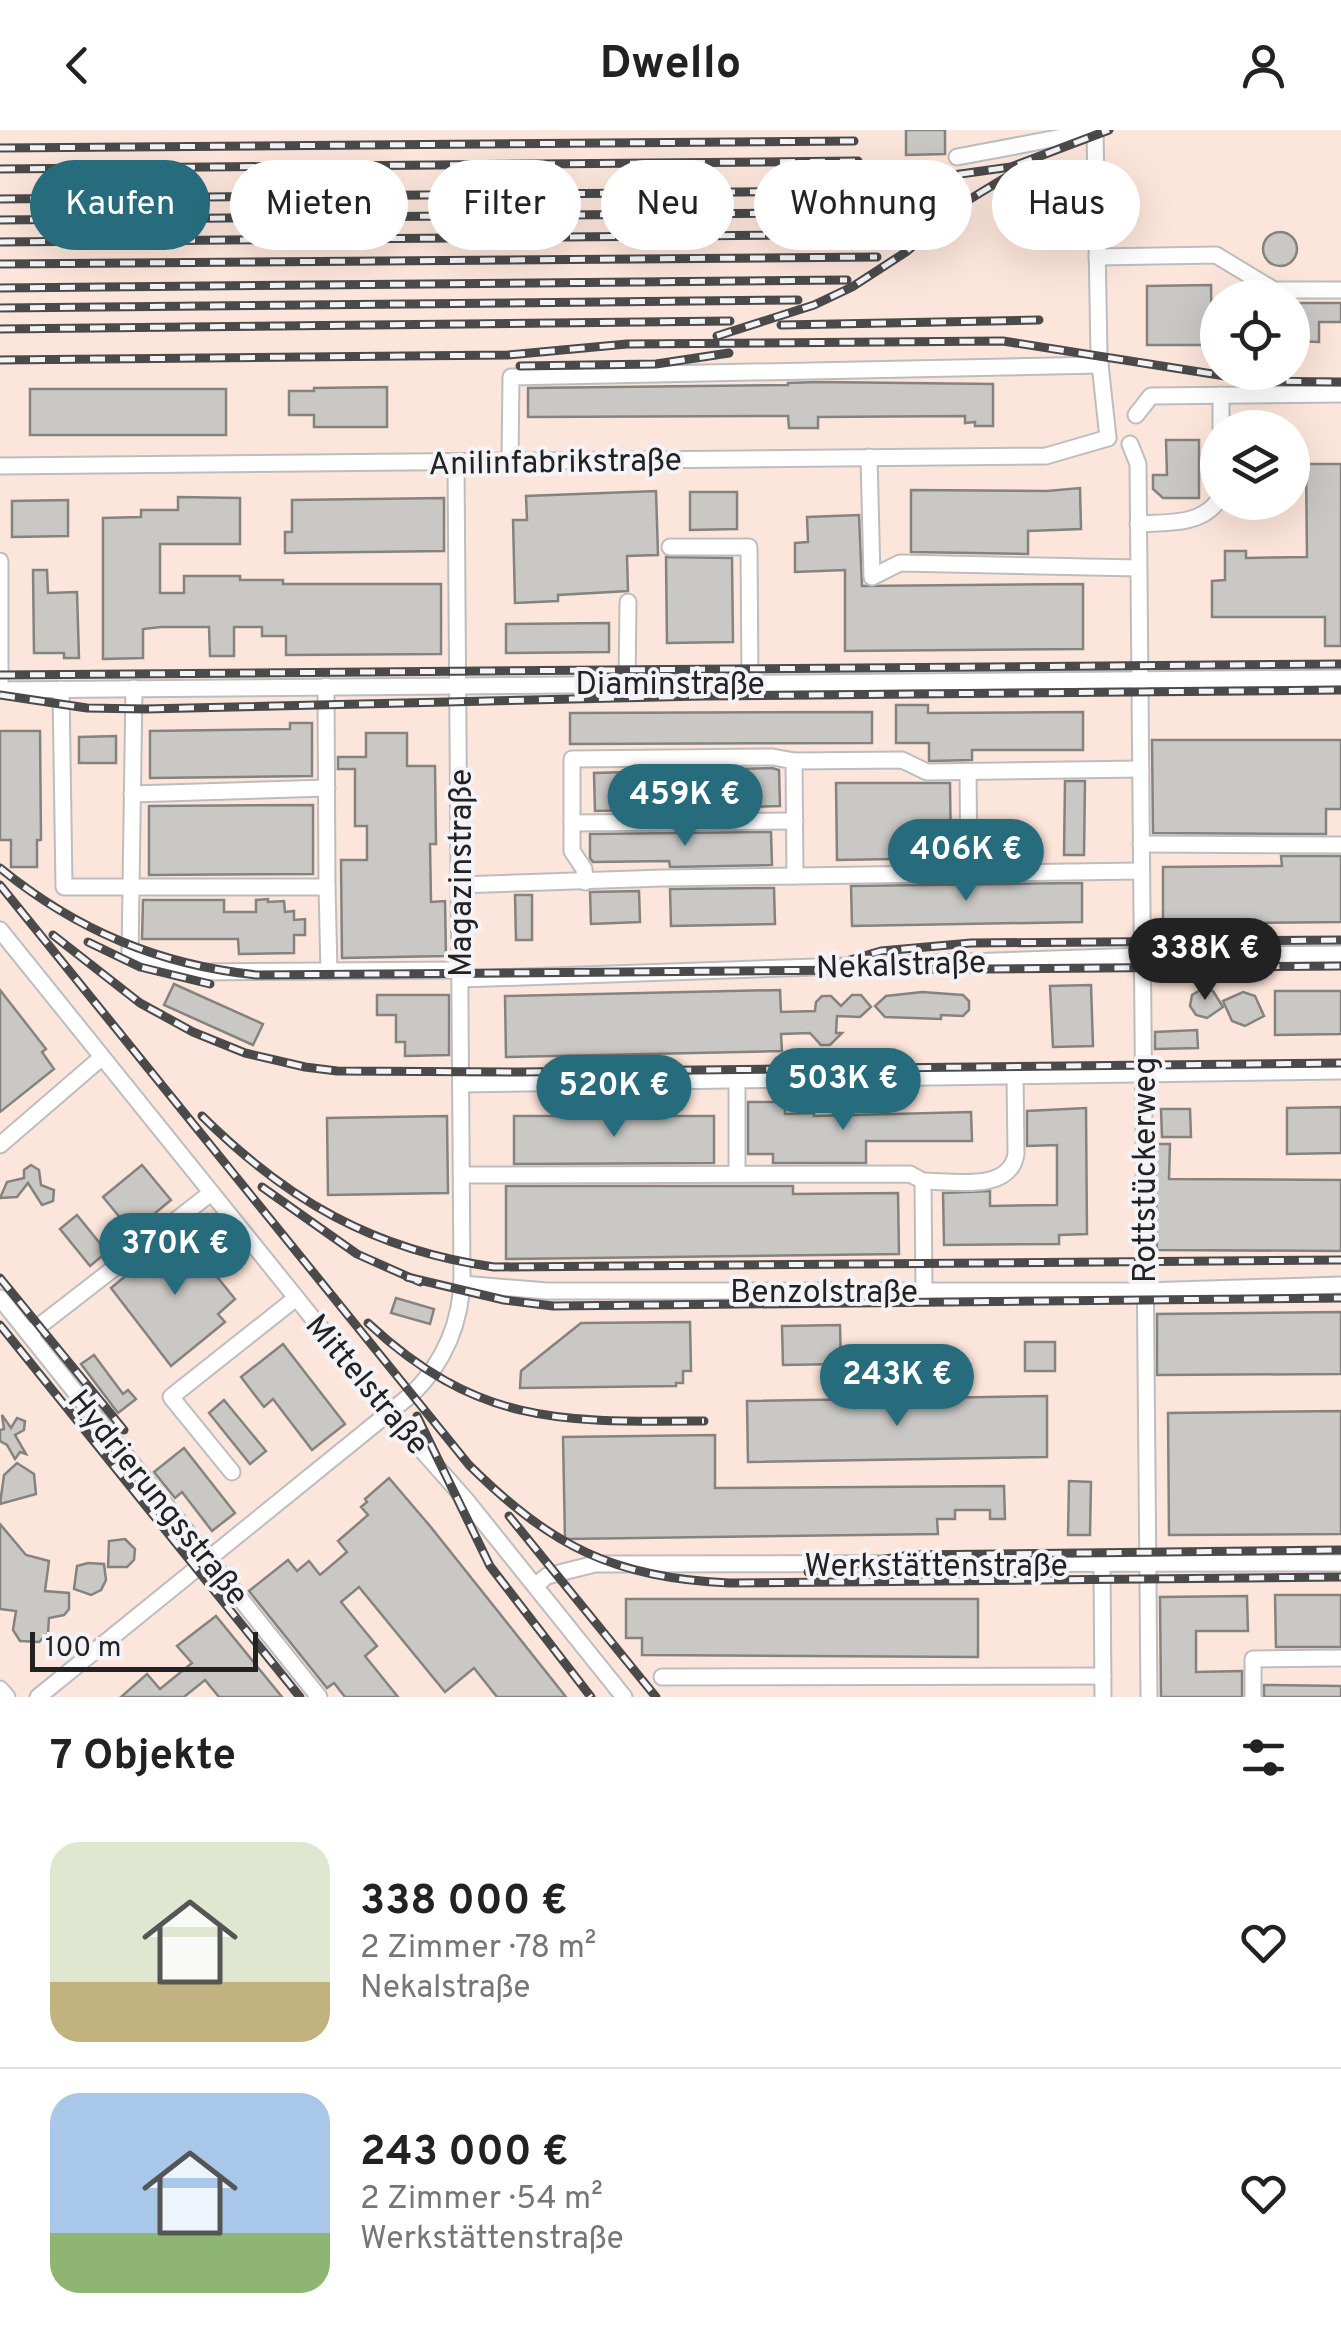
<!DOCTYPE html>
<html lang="de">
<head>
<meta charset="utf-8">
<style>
	body { margin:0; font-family:Overpass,sans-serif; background:#f2f2f2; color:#222; height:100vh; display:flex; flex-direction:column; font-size:38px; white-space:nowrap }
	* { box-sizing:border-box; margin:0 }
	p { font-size:32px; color:#767676 }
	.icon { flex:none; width:55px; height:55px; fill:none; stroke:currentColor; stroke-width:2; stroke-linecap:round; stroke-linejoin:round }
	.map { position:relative; height:1567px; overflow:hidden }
	.side { display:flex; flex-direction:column; background:#fff; flex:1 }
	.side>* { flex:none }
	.banner { position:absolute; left:30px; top:30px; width:1282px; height:90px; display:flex; gap:20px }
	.fabs { position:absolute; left:1200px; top:150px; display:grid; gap:20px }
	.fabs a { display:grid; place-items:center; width:110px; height:110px; border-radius:50%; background:#fff; box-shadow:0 10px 40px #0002; font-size:50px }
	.scale { position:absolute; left:30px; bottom:25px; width:228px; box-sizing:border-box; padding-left:10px; border:5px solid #222223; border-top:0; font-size:28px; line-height:35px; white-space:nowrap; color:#222223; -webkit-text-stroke:8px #f4f3f7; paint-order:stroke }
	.price { position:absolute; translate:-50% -85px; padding:0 22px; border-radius:35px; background:#276c7c; color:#fff; font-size:32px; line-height:65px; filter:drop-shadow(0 2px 5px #0008) }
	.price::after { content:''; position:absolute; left:50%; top:60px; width:30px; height:22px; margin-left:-15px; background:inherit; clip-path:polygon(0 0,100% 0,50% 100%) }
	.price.active { background:#222; color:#fff }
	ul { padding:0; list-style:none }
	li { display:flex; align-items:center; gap:30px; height:250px; padding:0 50px }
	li+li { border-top:2px solid #e0e0e0 }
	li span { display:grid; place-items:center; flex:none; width:280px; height:200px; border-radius:30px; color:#555 }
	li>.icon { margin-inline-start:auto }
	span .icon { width:120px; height:120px; fill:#fffc; stroke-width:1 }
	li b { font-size:42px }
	h2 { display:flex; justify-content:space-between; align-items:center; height:120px; padding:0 50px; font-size:42px }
	.pill { padding:0 35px; border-radius:45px; background:#fff; box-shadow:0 10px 40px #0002; font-size:35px; line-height:90px }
	.pill.active { background:#276c7c; color:#fff }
	header { display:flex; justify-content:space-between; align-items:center; height:130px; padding:0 50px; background:#fff; font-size:45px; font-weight:700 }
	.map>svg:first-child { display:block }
	.industrial { fill:#fce5da; fill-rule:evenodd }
	.building { fill:#cac8c5; stroke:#858380; stroke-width:2.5 }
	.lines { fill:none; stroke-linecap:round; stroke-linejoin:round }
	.minor-casing { stroke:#bdbdc0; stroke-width:19 }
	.minor { stroke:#fff; stroke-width:15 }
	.rail-casing { stroke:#4a4a4b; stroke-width:9 }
	.rail { stroke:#f4f3f7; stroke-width:5; stroke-dasharray:15; stroke-linecap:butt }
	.labels { text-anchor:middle; stroke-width:8; stroke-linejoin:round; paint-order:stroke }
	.street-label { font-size:32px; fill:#222223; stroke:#f4f3f7 }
</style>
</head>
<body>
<header><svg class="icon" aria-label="back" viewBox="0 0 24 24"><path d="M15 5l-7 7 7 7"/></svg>Dwello<svg class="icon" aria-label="person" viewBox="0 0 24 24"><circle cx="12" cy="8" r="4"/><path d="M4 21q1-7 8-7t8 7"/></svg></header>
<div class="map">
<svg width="1341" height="1567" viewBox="0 0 1341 1567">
	<rect width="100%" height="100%" fill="#f4f3f7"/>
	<path class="industrial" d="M0,0H1341V1567H0ZM1218,168H1292V242H1218ZM1218,298H1292V372H1218Z"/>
	<g class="building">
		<polygon points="906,0 945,0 945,24 906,25"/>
		<circle cx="1280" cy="119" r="17"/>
		<polygon points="1211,155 1212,215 1147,215 1147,156"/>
		<polygon points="1292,173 1341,173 1341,192 1319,192 1319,212 1292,211"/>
		<polygon points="818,252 993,254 993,296 975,296 975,292 965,293 965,286 818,287 818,298 789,298 788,286 528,287 528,258 788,255 788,253"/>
		<polygon points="387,257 387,297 314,297 314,285 289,285 289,261 314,261 314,258"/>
		<rect x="30" y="259" width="196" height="46"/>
		<polygon points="1166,310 1199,310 1199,368 1163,368 1153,359 1153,345 1167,345"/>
		<polygon points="1306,334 1341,334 1341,516 1325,516 1325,487 1212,487 1212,451 1225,450 1225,421 1246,421 1246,428 1307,427"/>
		<polygon points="1080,358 1081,399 1028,401 1028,424 911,422 911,360 1047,361"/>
		<polygon points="656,361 658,425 627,426 628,461 558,465 558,471 515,473 513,390 527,390 526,366"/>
		<polygon points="690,362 737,362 737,399 690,400"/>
		<polygon points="178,367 240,368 240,414 160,414 160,463 184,463 184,446 240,446 240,450 283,450 283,454 441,454 441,524 286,525 286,506 262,506 262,497 234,497 234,526 210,526 209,497 161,497 143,499 143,528 103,529 103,388 141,387 141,380 178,380"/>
		<polygon points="444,368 444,421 285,423 285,402 292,402 292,370"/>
		<polygon points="68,370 68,406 12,407 12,371"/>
		<polygon points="859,385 862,456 1083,454 1083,519 845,521 845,440 795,442 795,413 808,412 807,387"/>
		<polygon points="666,427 732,428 733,512 667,513"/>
		<polygon points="33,440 47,440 48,463 77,462 79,528 64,528 64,523 34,523"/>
		<polygon points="609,493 609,522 506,523 506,494"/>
		<polygon points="896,575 928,575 928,583 1083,582 1083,620 972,620 972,630 929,631 929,613 896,613"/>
		<polygon points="872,582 872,613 570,614 570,583"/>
		<polygon points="290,593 312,593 312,646 150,648 150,601 290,599"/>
		<polygon points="0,601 40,601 41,710 37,710 37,737 11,737 11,710 0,710"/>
		<polygon points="366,603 407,603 407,636 435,636 436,714 430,714 431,772 445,771 446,826 342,828 341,730 367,730 367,696 355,696 355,639 338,639 338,627 366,627"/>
		<polygon points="116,606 116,633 79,633 79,607"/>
		<polygon points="1152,610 1341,610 1341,679 1326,679 1326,704 1153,703"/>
		<polygon points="772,638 779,640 780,676 595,681 594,643"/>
		<polygon points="1065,651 1085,651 1084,725 1064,725"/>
		<polygon points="836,653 950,653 951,728 837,730"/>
		<polygon points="313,675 313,744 149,745 149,676"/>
		<polygon points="771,702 772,735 670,737 669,731 593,732 590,728 590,704"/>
		<polygon points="1281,726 1341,726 1341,792 1163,794 1163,737 1282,736"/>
		<polygon points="1082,753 1082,792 852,796 851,756"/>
		<polygon points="774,758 775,794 671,796 670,759"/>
		<polygon points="639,761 640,792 591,794 590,762"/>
		<polygon points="515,765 532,765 532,810 516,810"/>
		<polygon points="268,769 268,772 284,771 285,782 294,781 294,790 305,789 305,805 294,805 294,823 239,824 238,809 142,809 143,770 224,770 224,782 256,782 256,770"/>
		<polygon points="174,854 263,894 253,915 164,875"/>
		<polygon points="1091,855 1093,916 1053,917 1050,856"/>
		<polygon points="1202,859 1213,861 1223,877 1207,888 1196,885 1190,876 1192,865"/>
		<polygon points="0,860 46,919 42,922 54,939 0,982"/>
		<polygon points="780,860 781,882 815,881 816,872 822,866 831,866 841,876 852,865 861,865 871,877 860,887 837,886 836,903 842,903 830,915 821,915 810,903 781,904 782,921 506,927 505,866"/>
		<polygon points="1275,861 1341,861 1341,904 1275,905"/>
		<polygon points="922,862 963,865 969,871 969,880 963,886 941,885 941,889 885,887 875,876 886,866"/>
		<polygon points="1243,862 1255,866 1264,886 1245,896 1232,891 1223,871"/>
		<polygon points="377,865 449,865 449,925 405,926 405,912 396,912 396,885 377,885"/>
		<polygon points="1197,900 1198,918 1155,919 1155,902"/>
		<polygon points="748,972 785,972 785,984 814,983 814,986 971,982 972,1011 866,1011 866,1033 773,1033 773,1024 748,1024"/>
		<polygon points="1341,977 1341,1023 1287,1024 1287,978"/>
		<polygon points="1086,978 1087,1104 1059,1105 1059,1114 944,1115 943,1063 990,1061 990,1076 1057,1075 1057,1015 1027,1016 1027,981"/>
		<polygon points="1161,979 1190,979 1191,1007 1162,1007"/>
		<polygon points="447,986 448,1063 328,1065 327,988"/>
		<polygon points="514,986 714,986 714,1033 514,1034"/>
		<polygon points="1155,1014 1170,1014 1169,1049 1341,1050 1341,1121 1157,1120"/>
		<polygon points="31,1035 39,1040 41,1055 54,1060 53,1071 42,1075 28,1053 17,1067 0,1068 7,1052 24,1048 24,1040"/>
		<polygon points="142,1035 171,1070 132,1102 103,1067"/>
		<polygon points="506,1056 793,1056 793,1064 898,1063 899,1124 506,1129"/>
		<polygon points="77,1085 107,1122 90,1136 60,1099"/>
		<polygon points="180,1101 235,1169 218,1184 225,1192 171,1236 111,1158"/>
		<polygon points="396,1168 434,1179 430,1194 391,1183"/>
		<polygon points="1341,1182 1341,1244 1157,1245 1157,1184"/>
		<polygon points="690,1192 691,1241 683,1241 683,1253 676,1253 676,1256 520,1258 521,1241 581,1193"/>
		<polygon points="840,1195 841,1234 783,1235 782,1196"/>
		<rect x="1025" y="1212" width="30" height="29"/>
		<polygon points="283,1214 345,1294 312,1320 273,1269 264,1277 241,1247"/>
		<polygon points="94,1225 123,1264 128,1260 136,1269 118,1283 81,1234"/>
		<polygon points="1047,1266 1047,1327 748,1332 747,1271"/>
		<polygon points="224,1270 266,1321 250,1334 209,1283"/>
		<polygon points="1341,1281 1341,1404 1169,1405 1168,1283"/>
		<polygon points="2,1285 11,1298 17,1288 25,1291 24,1300 15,1305 26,1324 20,1322 15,1329 7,1315 0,1311 0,1300 4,1299"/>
		<polygon points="715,1305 715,1358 1004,1356 1005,1389 990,1389 990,1380 955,1380 955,1389 937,1389 938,1404 565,1409 563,1307"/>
		<polygon points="184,1318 235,1383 212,1401 182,1362 175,1368 154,1342"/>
		<polygon points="17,1333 34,1344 36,1364 0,1374 4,1345"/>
		<polygon points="389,1348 430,1396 566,1567 497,1567 474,1538 445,1562 359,1457 341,1472 377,1516 365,1526 398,1567 345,1567 334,1553 327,1558 249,1461 288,1430 297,1441 309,1431 320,1445 347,1422 338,1411 368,1385 361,1377 367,1372 365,1369"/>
		<polygon points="1069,1351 1091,1352 1090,1405 1068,1405"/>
		<polygon points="0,1394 26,1425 49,1431 45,1461 69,1463 69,1479 64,1485 49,1488 48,1503 39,1512 20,1511 13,1500 16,1481 0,1479"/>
		<polygon points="125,1409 135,1419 134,1430 127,1437 108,1437 109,1411"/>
		<polygon points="88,1433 104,1434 106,1450 101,1460 91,1465 74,1459 77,1436"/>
		<polygon points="1275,1465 1341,1465 1341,1517 1276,1517"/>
		<polygon points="1247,1466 1248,1501 1196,1501 1196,1542 1242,1541 1242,1567 1161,1567 1160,1467"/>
		<polygon points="626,1469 978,1469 978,1527 642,1525 642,1508 626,1508"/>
		<polygon points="216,1486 282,1567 219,1567 205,1550 184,1567 121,1567 147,1544 160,1559 192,1533 177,1516"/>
		<polygon points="1264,1555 1341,1556 1341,1567 1264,1567"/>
	</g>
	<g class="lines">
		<defs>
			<g id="minor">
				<polyline points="1095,0 1099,225 1108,308"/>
				<polyline points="957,27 1095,1"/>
				<polyline points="1097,127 1216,125 1274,160 1341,160"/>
				<polyline points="1221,265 1221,298"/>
				<polyline points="1136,285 1151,266 1341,264"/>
				<polyline points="1130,314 1138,334 1149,1567"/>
				<polyline points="869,327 872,447 900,433 1138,438"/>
				<polyline points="510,330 511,247 1100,235"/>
				<polyline points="0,336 1046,326 1108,308"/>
				<path d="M1138,394C1166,392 1200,396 1218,371"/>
				<polyline points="670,417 749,417 750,552"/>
				<polyline points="0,431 0,554"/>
				<polyline points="627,553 628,472"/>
				<polyline points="326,556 327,757"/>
				<polyline points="134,558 130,825 162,835 201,842 461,840"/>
				<polyline points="61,559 64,757 327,757 329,841"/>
				<polyline points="0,560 1341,548"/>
				<polyline points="968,642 969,743"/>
				<polyline points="132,664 327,658"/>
				<polyline points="572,693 795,691"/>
				<polyline points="1141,714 1341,715"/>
				<polyline points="795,746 794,631 902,630 927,642 1141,639"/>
				<polyline points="585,752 584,739 572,721 572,629 773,627 794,631"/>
				<polyline points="460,755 663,748 1141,741"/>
				<polyline points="0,800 389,1283 466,1370 624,1567"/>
				<polyline points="461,849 1142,826 1341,824"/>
				<polyline points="737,949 737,1043"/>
				<polyline points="462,954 1341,941"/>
				<polyline points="0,1015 101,928"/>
				<polyline points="462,1045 910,1044 923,1051 924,1161"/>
				<path d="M923,1051C952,1051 1010,1063 1016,1024L1015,944"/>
				<polyline points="462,1154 547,1161 1144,1161 1341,1155"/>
				<polyline points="0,1168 319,1567"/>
				<polyline points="29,1204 211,1063"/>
				<polyline points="232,1342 171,1267 296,1168"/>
				<polyline points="1102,1435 1103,1567"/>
				<polyline points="536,1455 547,1446 595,1434 1341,1433"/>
				<polyline points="662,1547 1103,1546"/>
				<polyline points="0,1559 7,1567"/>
				<path d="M38,1567L412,1264C444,1233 462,1191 462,1146L456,333"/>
				<polyline points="1253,1567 1253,1529 1341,1528"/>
			</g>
		</defs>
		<use href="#minor" class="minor-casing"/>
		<use href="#minor" class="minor"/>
		<defs>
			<g id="rail">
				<polyline points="0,18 854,11"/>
				<polyline points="0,39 858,31"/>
				<polyline points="0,69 837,61 1011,37 1109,0"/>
				<polyline points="0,90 922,82"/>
				<polyline points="0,112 905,104"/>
				<polyline points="0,134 877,127"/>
				<polyline points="0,158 847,150"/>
				<polyline points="0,178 798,170"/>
				<polyline points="781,195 1039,190"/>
				<polyline points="0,199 730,191"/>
				<polyline points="717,206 814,175 852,157 906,122 962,74 1016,41"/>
				<polyline points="0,230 508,225 627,214 1003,211 1257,251 1341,252"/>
				<polyline points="520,236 656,234 729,223"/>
				<polyline points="0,545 1341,534"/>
				<polyline points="0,565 87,578 145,579 702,566 1341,560"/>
				<path d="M0,738C76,800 159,835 257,845L1341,836"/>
				<path d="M0,755L469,1335C551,1416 613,1448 730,1453L1341,1447"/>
				<polyline points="53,805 140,873 193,902 245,923 305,937 337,941 519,942 1341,933"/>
				<polyline points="88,812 140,837 210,854"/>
				<polyline points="843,832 881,821 971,813 1341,810"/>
				<path d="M202,986C288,1071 374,1120 494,1137L1341,1130"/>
				<polyline points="262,1057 357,1124 420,1152"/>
				<polyline points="407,1147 504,1170 553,1176 1341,1168"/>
				<polyline points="0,1148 124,1300"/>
				<path d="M368,1193C479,1296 563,1292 704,1291"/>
				<polyline points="0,1195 300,1567"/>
				<polyline points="417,1286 490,1436 591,1567"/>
				<polyline points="509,1386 656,1567"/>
				<polyline points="808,1442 910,1425 1341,1420"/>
			</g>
		</defs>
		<use href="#rail" class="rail-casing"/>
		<use href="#rail" class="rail"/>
	</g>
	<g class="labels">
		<g class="street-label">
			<text transform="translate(555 331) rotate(-1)" y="11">Anilinfabrikstraße</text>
			<text x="670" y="564">Diaminstraße</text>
			<text transform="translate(460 743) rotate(-90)" y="11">Magazinstraße</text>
			<text transform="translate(901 834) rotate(-2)" y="11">Nekalstraße</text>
			<text transform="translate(1144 1040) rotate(-90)" y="11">Rottstückerweg</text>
			<text x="824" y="1172">Benzolstraße</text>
			<text transform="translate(368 1254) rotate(50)" y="11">Mittelstraße</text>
			<text transform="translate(159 1367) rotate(51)" y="11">Hydrierungsstraße</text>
			<text x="936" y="1446">Werkstättenstraße</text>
		</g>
	</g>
</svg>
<div class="fabs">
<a><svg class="icon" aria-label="locate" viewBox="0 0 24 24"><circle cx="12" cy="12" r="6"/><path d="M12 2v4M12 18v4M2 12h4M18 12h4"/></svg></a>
<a><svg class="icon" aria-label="layers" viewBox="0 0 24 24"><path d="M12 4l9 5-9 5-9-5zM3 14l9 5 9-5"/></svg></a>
</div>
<div class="scale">100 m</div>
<b class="price" style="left:685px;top:719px">459K €</b>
<b class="price" style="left:966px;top:774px">406K €</b>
<b class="price active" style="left:1205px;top:873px">338K €</b>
<b class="price" style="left:843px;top:1003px">503K €</b>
<b class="price" style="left:614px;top:1010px">520K €</b>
<b class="price" style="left:175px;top:1168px">370K €</b>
<b class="price" style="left:897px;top:1299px">243K €</b>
<div class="banner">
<a class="pill active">Kaufen</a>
<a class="pill">Mieten</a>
<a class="pill">Filter</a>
<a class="pill">Neu</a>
<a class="pill">Wohnung</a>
<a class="pill">Haus</a>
</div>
</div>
<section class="side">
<h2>7 Objekte<svg class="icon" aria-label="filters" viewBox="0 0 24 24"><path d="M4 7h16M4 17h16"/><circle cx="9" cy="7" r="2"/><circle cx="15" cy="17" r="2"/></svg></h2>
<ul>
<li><span style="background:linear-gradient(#dfe7d0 70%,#c2b280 0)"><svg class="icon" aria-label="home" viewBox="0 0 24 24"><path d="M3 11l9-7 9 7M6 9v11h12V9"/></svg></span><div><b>338 000 €</b><p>2 Zimmer · 78 m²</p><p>Nekalstraße</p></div><svg class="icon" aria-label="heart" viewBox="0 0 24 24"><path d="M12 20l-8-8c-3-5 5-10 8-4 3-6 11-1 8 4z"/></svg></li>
<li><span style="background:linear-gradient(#a9c7e8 70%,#8fb573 0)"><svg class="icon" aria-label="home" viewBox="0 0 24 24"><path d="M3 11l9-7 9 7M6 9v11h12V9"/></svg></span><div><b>243 000 €</b><p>2 Zimmer · 54 m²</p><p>Werkstättenstraße</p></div><svg class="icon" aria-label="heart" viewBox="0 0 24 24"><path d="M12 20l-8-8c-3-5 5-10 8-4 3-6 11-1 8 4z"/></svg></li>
</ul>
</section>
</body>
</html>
